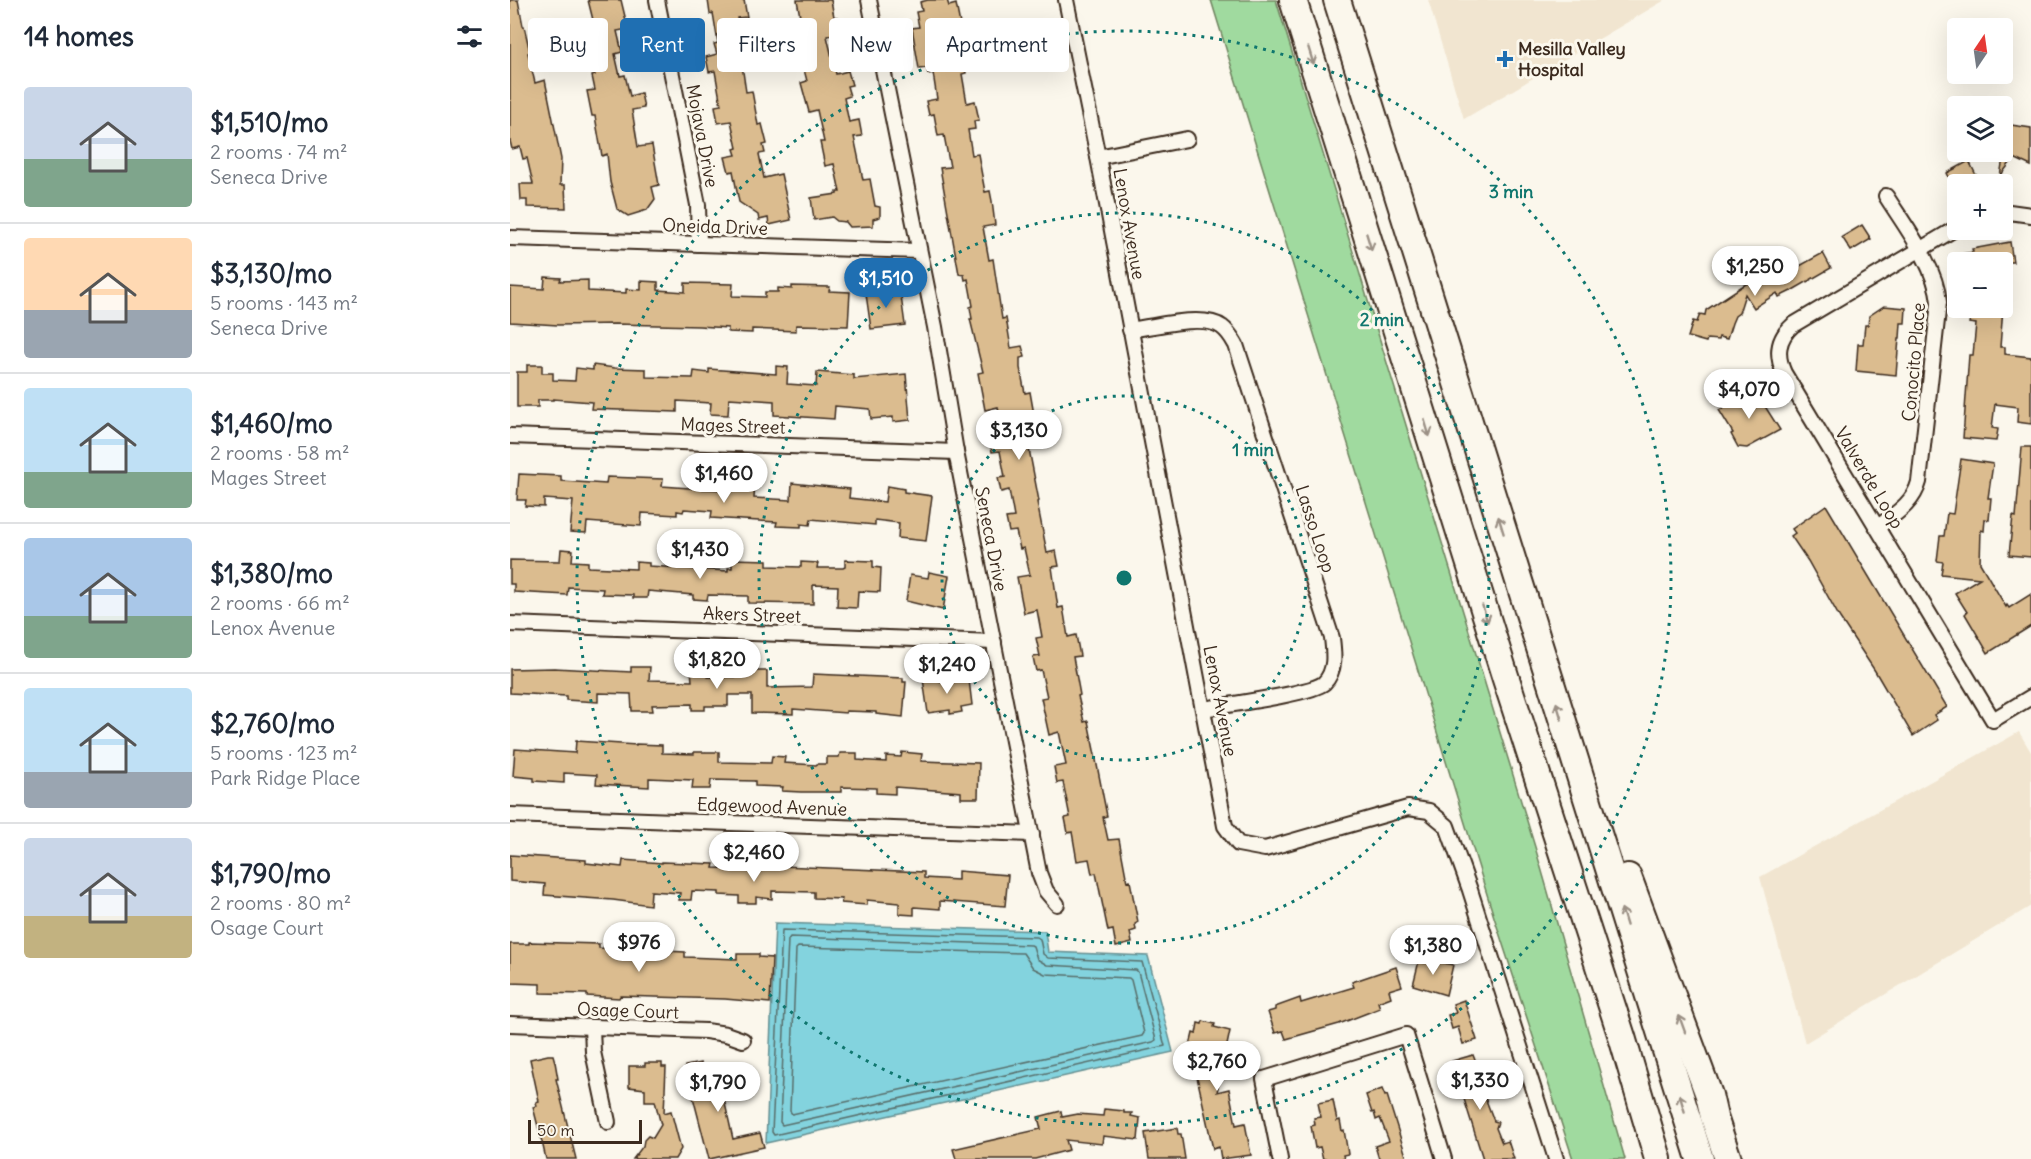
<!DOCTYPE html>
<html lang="en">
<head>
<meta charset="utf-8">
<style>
	body { margin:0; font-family:Delius,sans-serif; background:#f2f2f3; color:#1f2937; height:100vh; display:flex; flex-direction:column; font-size:22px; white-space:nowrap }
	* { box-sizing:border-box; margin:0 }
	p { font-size:20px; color:#747a83 }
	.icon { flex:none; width:33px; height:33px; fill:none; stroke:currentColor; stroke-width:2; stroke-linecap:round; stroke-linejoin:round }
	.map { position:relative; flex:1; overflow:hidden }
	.drawer { display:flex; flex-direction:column; background:#fff; width:510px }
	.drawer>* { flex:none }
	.guide { position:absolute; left:18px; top:18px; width:570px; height:54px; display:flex; gap:12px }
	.needle { width:39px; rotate:13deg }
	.controls { position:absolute; left:1437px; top:18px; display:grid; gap:12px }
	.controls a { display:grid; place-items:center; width:66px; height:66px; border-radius:6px; background:#fff; box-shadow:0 6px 24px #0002; font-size:30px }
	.scale { position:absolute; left:18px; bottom:15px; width:114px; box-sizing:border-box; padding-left:6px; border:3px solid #3b2a1e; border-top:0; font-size:16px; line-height:21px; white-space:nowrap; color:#3b2a1e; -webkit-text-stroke:4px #fbf7ec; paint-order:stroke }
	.price { position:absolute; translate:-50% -51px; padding:0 14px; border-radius:21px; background:#fff; color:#222; font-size:20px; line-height:39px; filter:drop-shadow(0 2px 3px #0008) }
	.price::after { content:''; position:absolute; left:50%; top:36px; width:18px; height:14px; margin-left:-9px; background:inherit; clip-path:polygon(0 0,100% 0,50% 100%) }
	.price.current { background:#1f6fb2; color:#fff }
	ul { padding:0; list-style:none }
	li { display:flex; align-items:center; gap:18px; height:150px; padding:0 24px }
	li+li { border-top:2px solid #e0e1e3 }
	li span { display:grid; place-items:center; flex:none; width:168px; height:120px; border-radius:6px; color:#555 }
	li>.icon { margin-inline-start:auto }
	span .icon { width:72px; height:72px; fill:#fffc; stroke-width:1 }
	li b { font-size:26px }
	h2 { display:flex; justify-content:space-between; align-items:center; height:72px; padding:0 24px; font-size:26px }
	.tag { padding:0 21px; border-radius:6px; background:#fff; box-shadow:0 6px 24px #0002; font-size:21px; line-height:54px }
	.tag.current { background:#1f6fb2; color:#fff }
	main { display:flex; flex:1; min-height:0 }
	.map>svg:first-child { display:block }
	.built { fill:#f1e5d0 }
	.green { fill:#a0da9f; stroke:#6e825e; stroke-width:1.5 }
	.water { fill:#83d3de; stroke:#668f91; stroke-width:1.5 }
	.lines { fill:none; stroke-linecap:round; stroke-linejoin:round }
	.shore { stroke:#586e6b; stroke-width:1.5 }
	.building { fill:#dbbc8f; stroke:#3b2a1e; stroke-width:1.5 }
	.minor-casing { stroke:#3b2a1e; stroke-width:18 }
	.motorway-casing { stroke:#3b2a1e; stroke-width:30 }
	.minor { stroke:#fbf7ec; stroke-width:14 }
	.motorway { stroke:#fbf7ec; stroke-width:26 }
	.oneway { stroke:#9b9085 }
	.ring { fill:none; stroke:#0f766e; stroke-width:3; stroke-dasharray:3 6 }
	.poi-dot { fill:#1f6fb2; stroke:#fbf7ec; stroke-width:2 }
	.labels { text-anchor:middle; stroke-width:6; stroke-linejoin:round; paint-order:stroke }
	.poi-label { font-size:18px; font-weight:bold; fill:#3b2a1e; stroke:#fbf7ec; text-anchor:start }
	.street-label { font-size:18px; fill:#3b2a1e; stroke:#fbf7ec }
	.centre { fill:#0f766e; stroke:#fbf7ec; stroke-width:3 }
	.ring-label { font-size:18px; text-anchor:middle; font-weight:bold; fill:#0f766e; stroke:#fbf7ec; stroke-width:6; stroke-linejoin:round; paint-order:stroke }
</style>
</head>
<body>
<main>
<section class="drawer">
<h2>14 homes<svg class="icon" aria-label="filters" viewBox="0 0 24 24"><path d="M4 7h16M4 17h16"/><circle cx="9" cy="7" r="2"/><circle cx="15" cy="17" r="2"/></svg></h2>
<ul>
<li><span style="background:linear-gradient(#c9d6e8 60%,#7fa58c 0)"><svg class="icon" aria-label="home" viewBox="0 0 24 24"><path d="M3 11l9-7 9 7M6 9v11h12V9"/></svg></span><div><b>$1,510/mo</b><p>2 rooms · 74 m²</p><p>Seneca Drive</p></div></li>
<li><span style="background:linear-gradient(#ffd9b3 60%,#9aa5b1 0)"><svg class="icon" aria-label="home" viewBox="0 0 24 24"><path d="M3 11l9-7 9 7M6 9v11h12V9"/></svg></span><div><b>$3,130/mo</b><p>5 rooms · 143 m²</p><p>Seneca Drive</p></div></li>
<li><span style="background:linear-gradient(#bfe0f5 70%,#7fa58c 0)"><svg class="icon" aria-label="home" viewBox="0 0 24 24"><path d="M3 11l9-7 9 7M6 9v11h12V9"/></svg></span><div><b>$1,460/mo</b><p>2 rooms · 58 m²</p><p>Mages Street</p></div></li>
<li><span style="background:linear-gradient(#a9c7e8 65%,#7fa58c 0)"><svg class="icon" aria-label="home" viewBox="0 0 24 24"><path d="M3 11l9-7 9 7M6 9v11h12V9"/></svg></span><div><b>$1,380/mo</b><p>2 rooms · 66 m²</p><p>Lenox Avenue</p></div></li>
<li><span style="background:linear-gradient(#bfe0f5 70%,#9aa5b1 0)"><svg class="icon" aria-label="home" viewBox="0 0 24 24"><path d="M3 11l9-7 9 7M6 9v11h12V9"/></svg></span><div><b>$2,760/mo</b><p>5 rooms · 123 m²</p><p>Park Ridge Place</p></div></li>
<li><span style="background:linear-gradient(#c9d6e8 65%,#c2b280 0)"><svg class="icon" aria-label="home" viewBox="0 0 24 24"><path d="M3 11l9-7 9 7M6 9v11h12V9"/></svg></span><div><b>$1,790/mo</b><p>2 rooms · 80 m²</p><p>Osage Court</p></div></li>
</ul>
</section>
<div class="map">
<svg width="1521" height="1159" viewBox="0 0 1521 1159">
	<rect width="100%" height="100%" fill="#fbf7ec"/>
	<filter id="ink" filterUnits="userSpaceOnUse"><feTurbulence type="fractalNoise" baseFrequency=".0167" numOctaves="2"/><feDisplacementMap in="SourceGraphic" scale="12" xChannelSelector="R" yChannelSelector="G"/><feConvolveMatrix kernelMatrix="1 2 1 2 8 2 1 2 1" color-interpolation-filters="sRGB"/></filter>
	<g filter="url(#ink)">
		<g class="built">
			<polygon points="918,0 1155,0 954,119"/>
			<polygon points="1509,732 1521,752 1521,906 1295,1043 1250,877"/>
		</g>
		<polygon class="green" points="701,0 766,0 1025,847 1115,1159 1063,1159 984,917"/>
		<polygon class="water" points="265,923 535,931 538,952 638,956 663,1052 256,1143"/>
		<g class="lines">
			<g class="shore">
				<polygon points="272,930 527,937 530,939 533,954 538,958 632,962 655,1046 264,1135 262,1132"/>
				<polygon points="280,937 521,945 523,946 527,959 537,965 626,970 628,972 646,1040 643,1042 272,1125 270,1122 278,940"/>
				<polygon points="288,947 513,953 523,968 535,974 619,978 621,980 634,1033 632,1036 282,1114 280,1111 286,949"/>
			</g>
		</g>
		<g class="building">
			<polygon points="0,0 8,0 13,26 14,26 20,52 18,53 25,83 35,80 51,159 50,185 55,185 56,208 17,207 17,200 11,200 10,184 23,184 17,158 13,159 10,147 2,149 0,141"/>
			<polygon points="78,0 111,0 118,29 107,31 112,52 105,54 110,76 115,75 120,96 131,93 134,108 122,110 128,147 142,145 149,185 142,187 145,199 137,210 118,216 107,209 100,182 97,154 92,156 85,116 82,116 77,91 85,90 82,76 85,75 79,51 74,53 67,24 83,20"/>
			<polygon points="198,0 234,0 237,17 227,18 232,42 239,41 244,62 232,65 236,92 242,91 248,125 252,124 257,144 253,145 255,153 249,154 254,178 271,174 281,220 259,225 258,218 249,220 248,215 229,202 223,171 219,172 215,157 226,155 224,149 227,148 221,121 208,123 205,106 211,105 205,71 199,72 196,57 207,54 204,44 208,43 203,13 200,14"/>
			<polygon points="287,0 321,0 324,17 327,17 331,33 317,36 326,74 338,71 342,85 337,86 340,96 334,98 339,122 349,120 352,136 344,137 353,180 360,179 365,206 370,207 370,217 363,219 363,226 340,227 336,222 327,221 322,217 304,220 301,198 327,194 327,192 330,192 324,164 315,166 310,142 314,142 307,110 299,112 291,83 297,81 291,58 286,59 282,44 285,43 282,27 291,22"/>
			<polygon points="418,0 437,0 439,6 446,4 450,24 448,24 456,73 452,74 457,103 465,101 469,120 464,121 465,129 458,130 462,155 468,154 475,192 480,191 482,201 485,225 473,227 479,260 483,259 492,319 496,318 501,348 512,346 515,357 510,358 510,368 515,393 520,392 525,420 514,423 529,501 527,502 537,553 546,551 549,566 542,567 548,608 553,607 558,637 566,635 570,656 563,657 570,695 568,696 574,722 578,721 586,760 597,816 593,817 598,840 609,839 617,882 620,881 628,922 625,924 626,930 620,932 622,943 606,947 603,930 598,931 586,873 582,874 579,859 567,861 562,832 558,833 555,818 560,817 553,782 547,783 544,767 556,765 549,732 539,735 531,698 537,697 531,670 526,671 523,657 530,656 526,638 532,637 527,610 514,613 507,577 520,575 514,548 510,549 506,531 499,532 496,518 504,517 499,490 491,492 488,478 495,477 490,451 482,452 479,437 493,435 488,407 475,410 468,373 473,372 460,319 462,319 460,307 463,306 458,279 455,280 454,275 449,274 430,168 440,167 434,135 428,136 424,114 419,115 416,101 427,99 423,73 418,74 417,68 409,69 402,28 409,27 406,12 412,11 410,2"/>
			<polygon points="1501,125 1521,128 1521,166 1504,158 1490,176 1493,158 1492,131 1498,132"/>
			<polygon points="1459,161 1467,177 1453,184 1448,184 1448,188 1445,189 1437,173"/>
			<polygon points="1352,225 1361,239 1341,251 1332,237"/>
			<polygon points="1500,242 1503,262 1440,262 1439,256 1463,252 1462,249"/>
			<polygon points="1313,253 1321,268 1281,291 1269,297 1267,293 1244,308 1235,294 1229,313 1225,316 1222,323 1217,339 1209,337 1208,340 1197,339 1196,342 1178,337 1183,321 1187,322 1190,314 1195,315 1196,310 1231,287 1273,262 1279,272"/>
			<polygon points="35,277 51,278 50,281 78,280 78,291 116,293 116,289 131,290 131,281 148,282 148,290 175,292 175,283 223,284 222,296 255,297 255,292 268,292 268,288 282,289 282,286 320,287 319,291 340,292 338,326 286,325 286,331 242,329 242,333 218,332 218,328 189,326 105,324 48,325 0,322 0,287 34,289"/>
			<polygon points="390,289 395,325 361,329 356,294"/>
			<polygon points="1374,306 1396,308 1395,323 1391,323 1390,338 1389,338 1386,375 1346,371 1348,344 1353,344 1355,325 1358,325 1359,316"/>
			<polygon points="1462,308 1493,308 1490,347 1495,347 1495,354 1521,357 1521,424 1507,422 1508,407 1485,404 1482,428 1488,429 1486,441 1453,438 1459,355 1463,355 1466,324 1459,323"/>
			<polygon points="17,365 32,365 32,373 43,373 43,380 65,381 66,368 83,370 83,365 105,368 136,369 136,377 183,378 184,371 199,373 199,369 266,374 266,366 278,367 277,384 306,386 307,372 344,375 344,379 396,374 400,420 383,422 383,417 361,419 360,409 325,406 324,419 264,415 264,401 219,398 218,415 200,414 201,403 167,401 167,412 81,409 82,402 43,399 43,400 28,400 28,407 7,407 7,372 17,372"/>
			<polygon points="1244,389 1270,430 1237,448 1228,447 1221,434 1223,433 1209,410"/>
			<polygon points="1512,447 1521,447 1521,557 1499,555 1503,516 1506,517"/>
			<polygon points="1451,459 1483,464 1478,498 1481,498 1479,520 1475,519 1474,531 1471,530 1470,563 1496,607 1497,605 1499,608 1521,594 1521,626 1478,653 1455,614 1457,612 1445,593 1470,578 1431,574 1433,562 1427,561 1430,536 1434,536 1437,513 1443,514"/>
			<polygon points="9,474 51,476 51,481 96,484 97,477 153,479 152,486 193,489 229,490 229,482 245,483 244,498 281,500 282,483 340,489 339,498 375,502 377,486 394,489 394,492 422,496 416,541 388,538 389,523 365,520 365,525 301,519 300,525 291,524 291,527 266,526 267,522 201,518 202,511 174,509 173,512 167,511 167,515 132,513 131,526 77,522 76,533 60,532 63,501 34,499 34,507 15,506 16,500 7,500"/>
			<polygon points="1316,505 1437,707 1424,715 1427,720 1403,736 1365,671 1330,618 1298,561 1281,536 1285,533 1282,529"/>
			<polygon points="51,549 63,550 62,561 78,562 78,567 126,569 126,562 139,563 139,566 218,571 218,568 222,568 222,559 257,560 257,566 291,567 291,562 308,563 307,568 333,568 335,567 335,560 363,561 363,567 371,568 370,592 348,591 347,608 327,607 328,586 303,585 303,604 238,603 238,596 198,595 197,600 183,599 183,595 138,591 137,598 123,598 123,595 92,594 93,589 58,587 57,595 4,592 4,584 0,584 0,560 50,561"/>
			<polygon points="419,572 439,576 433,610 396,601 400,575 418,578"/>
			<polygon points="121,667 140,667 139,680 182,681 181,670 199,669 198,677 237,677 237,671 257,671 257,688 302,687 303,674 393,678 393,682 396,682 393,717 366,714 366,712 336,711 336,713 283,709 283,714 242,713 242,695 218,695 218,706 195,706 195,710 182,710 182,704 142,705 143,711 122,711 121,694 88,693 88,702 56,700 56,696 0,693 0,669 44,668 121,672"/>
			<polygon points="430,677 430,681 448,678 448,681 459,680 462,705 451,707 452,712 440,714 440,710 418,713 413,679"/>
			<polygon points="66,741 126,745 126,744 152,745 152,753 184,754 184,752 209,752 209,762 261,763 262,756 275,757 274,763 306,765 307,764 317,764 317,757 329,757 330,753 347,753 347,760 376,762 376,756 391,757 392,752 412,754 411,761 469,763 468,798 451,798 451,792 385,787 385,794 366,793 366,788 331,787 331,792 291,792 272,791 273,787 245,786 245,781 201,780 200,789 182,789 183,780 139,778 139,787 86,784 87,775 54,773 54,783 24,781 24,778 3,776 5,749 65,753"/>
			<polygon points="0,855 76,860 76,863 112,867 113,860 152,863 152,862 204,864 203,868 238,869 238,865 271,866 414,872 414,878 448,880 448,871 498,875 495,906 430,901 430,909 404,907 404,915 389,914 389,903 357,900 357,905 331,903 332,899 304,898 304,892 262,891 262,899 246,897 246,903 229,903 229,896 209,895 209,892 182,891 181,900 169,900 170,893 141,891 140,905 103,900 34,895 35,884 0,881"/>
			<polygon points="19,942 89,944 89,948 175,952 175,957 227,959 227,954 249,954 249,957 262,958 260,1003 215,999 110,996 109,998 77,996 77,994 30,993 30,984 0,983 0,944 19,944"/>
			<polygon points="916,959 943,965 936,995 903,985 909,961 915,963"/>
			<polygon points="886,967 892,986 879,990 881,997 868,1002 870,1008 829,1024 776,1039 773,1031 765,1033 758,1012 765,1010 765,1007 790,998 791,1003 844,987 842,982"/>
			<polygon points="954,1000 967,1040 953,1044 948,1027 942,1029 938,1015 946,1013 943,1004"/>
			<polygon points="693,1021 705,1024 704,1027 720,1031 707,1092 719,1089 726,1125 735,1123 741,1155 711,1159 709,1147 703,1149 683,1059 685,1051 679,1050 683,1033 686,1034 688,1023 692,1024"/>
			<polygon points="38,1055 43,1055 45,1062 48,1079 46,1079 66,1159 36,1159 33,1146 23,1107 27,1106 26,1102 29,1101 20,1059"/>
			<polygon points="963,1055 975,1086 971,1087 984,1121 988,1122 986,1128 992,1143 998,1141 1004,1159 973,1159 942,1061"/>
			<polygon points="135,1063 152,1063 152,1067 156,1067 154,1113 161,1111 171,1149 165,1159 123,1159 133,1146 134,1140 138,1136 143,1138 151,1125 145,1101 135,1101 135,1089 119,1087 119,1066 135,1066"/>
			<polygon points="191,1063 192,1071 201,1069 202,1072 206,1072 207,1075 211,1075 238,1091 214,1099 223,1139 250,1133 254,1147 199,1159 175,1066"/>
			<polygon points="872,1089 875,1096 877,1095 897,1159 869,1159 865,1146 879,1141 870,1118 866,1120 864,1112 862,1113 856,1095"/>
			<polygon points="823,1100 827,1121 830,1120 832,1131 834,1130 838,1154 833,1155 834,1159 813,1159 810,1147 805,1148 801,1126 805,1125 804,1118 811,1117 808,1103"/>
			<polygon points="594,1109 614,1111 614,1113 622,1113 621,1116 630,1118 628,1140 593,1136 592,1144 556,1140 559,1150 525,1159 446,1159 443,1149 531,1129 528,1117 551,1111 552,1117 568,1114 593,1116"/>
			<polygon points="667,1128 668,1134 671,1134 675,1159 639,1159 635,1133"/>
		</g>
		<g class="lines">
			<defs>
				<g id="minor">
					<polyline points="147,0 188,205 189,244"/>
					<polyline points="359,0 425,327 446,452 529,873 536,891 547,904"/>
					<polyline points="556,0 588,157 715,826 728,844 755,849 898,808 919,811 937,826 960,890 1046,1159"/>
					<polyline points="588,157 677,139"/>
					<polyline points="1492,211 1521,215"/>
					<path d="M1448,227L1283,325C1267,339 1266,355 1274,373L1483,720L1521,697"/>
					<polyline points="0,238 408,251"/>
					<path d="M620,330C642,327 694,313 712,327C719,332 722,338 726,345L822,638C824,654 826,671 814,683C801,694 715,705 694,709"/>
					<polyline points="0,436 446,452"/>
					<path d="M1368,527C1385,514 1403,504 1409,482L1429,302C1426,266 1395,226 1376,196"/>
					<polyline points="0,624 484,642"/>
					<polyline points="0,815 522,834"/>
					<polyline points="0,1024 196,1031 216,1034 233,1040"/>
					<polyline points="82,1027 83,1052 98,1122"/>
					<polyline points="770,1159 754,1079 896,1035 934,1159"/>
				</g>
				<g id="motorway">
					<polyline points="783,0 996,679 1112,1037 1148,1159"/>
					<polyline points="827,0 1190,1159"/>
					<polyline points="1118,877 1199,1095 1204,1117 1218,1159"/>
				</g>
			</defs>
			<use href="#minor" class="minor-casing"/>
			<use href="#motorway" class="motorway-casing"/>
			<use href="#minor" class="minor"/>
			<use href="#motorway" class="motorway"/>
		</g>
		<defs><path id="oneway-shaft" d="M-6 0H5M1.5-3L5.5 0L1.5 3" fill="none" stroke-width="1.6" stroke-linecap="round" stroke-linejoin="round" transform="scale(1.5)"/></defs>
		<g class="oneway">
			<use href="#oneway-shaft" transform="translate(801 56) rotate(73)"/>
			<use href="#oneway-shaft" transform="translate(859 242) rotate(73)"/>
			<use href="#oneway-shaft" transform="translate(917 428) rotate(73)"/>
			<use href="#oneway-shaft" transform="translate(991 525) rotate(-107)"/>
			<use href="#oneway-shaft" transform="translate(975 614) rotate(73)"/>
			<use href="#oneway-shaft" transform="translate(1049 711) rotate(-107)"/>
			<use href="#oneway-shaft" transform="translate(1114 917) rotate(-107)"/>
			<use href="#oneway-shaft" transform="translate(1172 1024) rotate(-110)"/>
			<use href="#oneway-shaft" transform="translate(1172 1103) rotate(-107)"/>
		</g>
	</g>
	<g class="ring">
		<circle cx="614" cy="578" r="182"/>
		<circle cx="614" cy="578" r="365"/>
		<circle cx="614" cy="578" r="547"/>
	</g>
	<path class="poi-dot" d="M992 50h6v6h6v6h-6v6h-6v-6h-6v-6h6z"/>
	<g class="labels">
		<g class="poi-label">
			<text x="1008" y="55">Mesilla Valley<tspan x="1008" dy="21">Hospital</tspan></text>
		</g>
		<g class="street-label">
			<text transform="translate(192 136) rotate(79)" y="6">Mojava Drive</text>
			<text transform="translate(619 224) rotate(80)" y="6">Lenox Avenue</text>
			<text transform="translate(205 227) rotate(2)" y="6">Oneida Drive</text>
			<text transform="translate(1404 362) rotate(-85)" y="6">Conocito Place</text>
			<text transform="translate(223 426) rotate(2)" y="6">Mages Street</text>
			<text transform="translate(1359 478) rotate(59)" y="6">Valverde Loop</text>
			<text transform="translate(805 529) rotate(72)" y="6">Lasso Loop</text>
			<text transform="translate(481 539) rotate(79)" y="6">Seneca Drive</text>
			<text transform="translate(242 615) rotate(2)" y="6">Akers Street</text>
			<text transform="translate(710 701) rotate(79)" y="6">Lenox Avenue</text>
			<text transform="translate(262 807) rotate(2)" y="6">Edgewood Avenue</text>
			<text transform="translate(118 1011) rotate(2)" y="6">Osage Court</text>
		</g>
	</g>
	<circle cx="614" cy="578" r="9" class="centre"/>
	<g class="ring-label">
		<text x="1001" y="198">3 min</text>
		<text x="872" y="326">2 min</text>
		<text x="743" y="456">1 min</text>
	</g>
</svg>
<div class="controls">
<a><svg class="needle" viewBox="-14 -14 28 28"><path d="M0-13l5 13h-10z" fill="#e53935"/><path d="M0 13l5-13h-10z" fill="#747a83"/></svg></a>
<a><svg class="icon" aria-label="layers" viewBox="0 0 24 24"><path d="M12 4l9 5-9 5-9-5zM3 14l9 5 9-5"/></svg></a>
<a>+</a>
<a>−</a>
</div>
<div class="scale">50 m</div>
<b class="price" style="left:1245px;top:297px">$1,250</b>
<b class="price current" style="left:376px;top:309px">$1,510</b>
<b class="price" style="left:1239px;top:420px">$4,070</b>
<b class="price" style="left:509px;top:461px">$3,130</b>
<b class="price" style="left:214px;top:504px">$1,460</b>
<b class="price" style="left:190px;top:580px">$1,430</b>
<b class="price" style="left:207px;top:690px">$1,820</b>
<b class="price" style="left:437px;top:695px">$1,240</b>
<b class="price" style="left:244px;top:883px">$2,460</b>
<b class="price" style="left:129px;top:973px">$976</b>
<b class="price" style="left:923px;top:976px">$1,380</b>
<b class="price" style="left:707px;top:1092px">$2,760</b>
<b class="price" style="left:970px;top:1111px">$1,330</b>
<b class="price" style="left:208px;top:1113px">$1,790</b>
<div class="guide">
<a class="tag">Buy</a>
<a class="tag current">Rent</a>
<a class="tag">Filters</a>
<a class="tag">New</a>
<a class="tag">Apartment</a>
</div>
</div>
</main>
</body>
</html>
